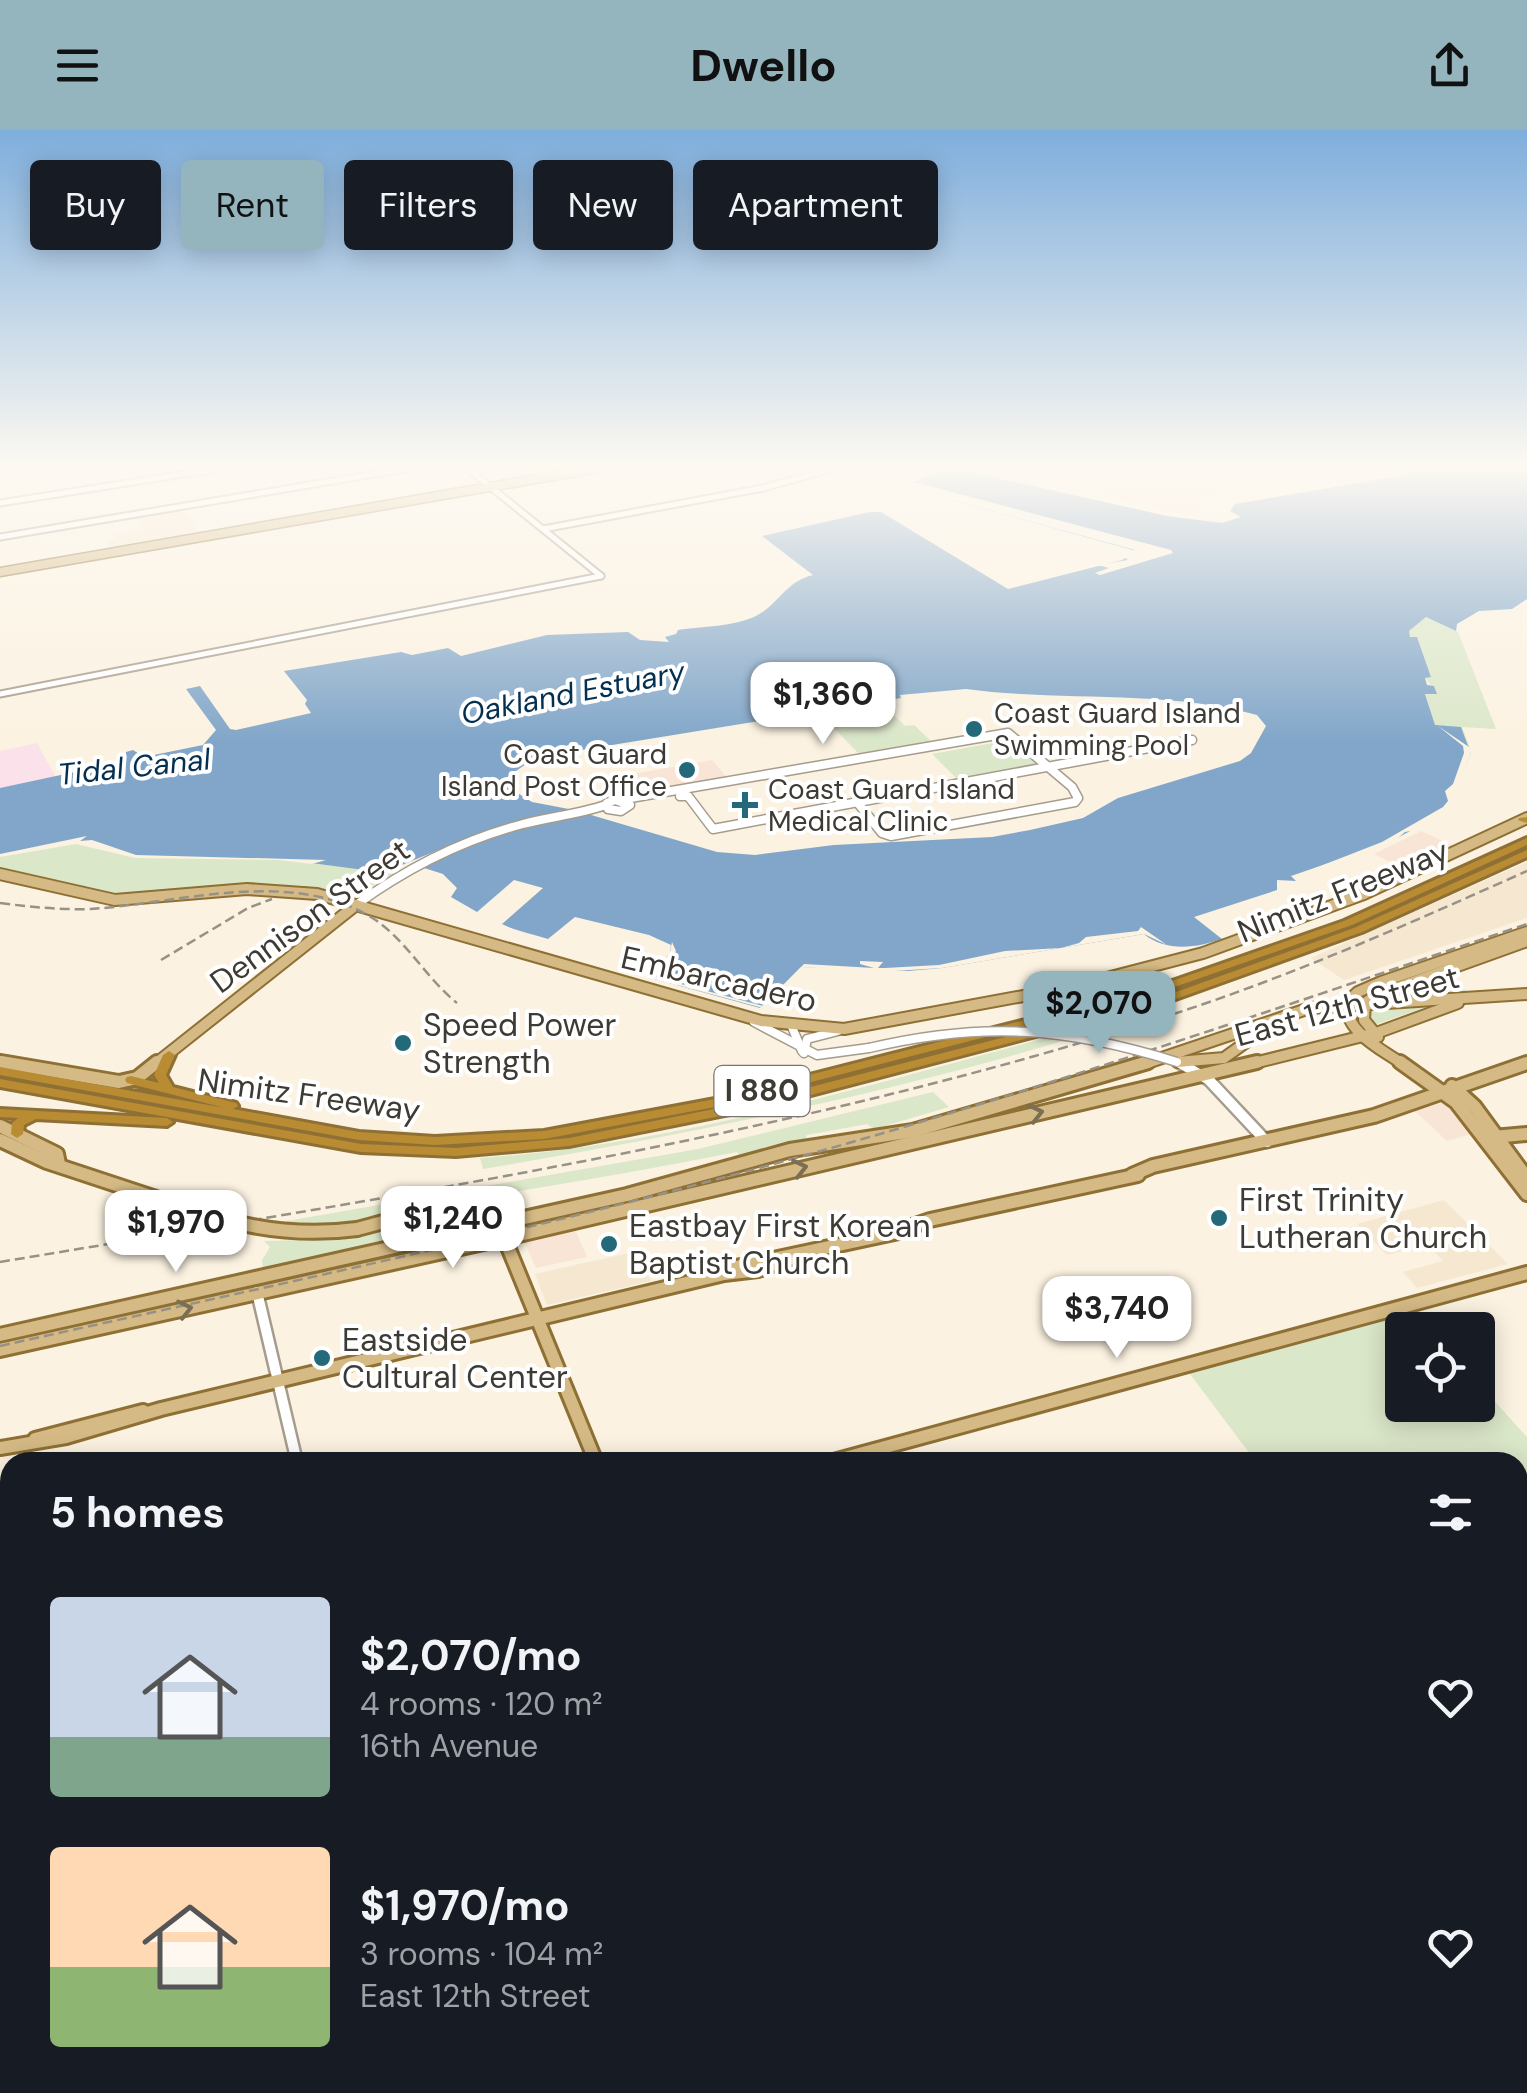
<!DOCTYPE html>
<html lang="en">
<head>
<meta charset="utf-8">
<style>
	body { margin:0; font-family:"DM Sans",sans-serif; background:#242831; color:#f1f3f6; height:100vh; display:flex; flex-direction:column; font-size:38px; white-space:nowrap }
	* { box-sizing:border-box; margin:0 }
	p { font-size:32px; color:#9ea1a6 }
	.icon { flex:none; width:55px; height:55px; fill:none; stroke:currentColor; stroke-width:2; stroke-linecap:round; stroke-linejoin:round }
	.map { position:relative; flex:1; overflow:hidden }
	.drawer { position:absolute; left:0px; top:1322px; width:1528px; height:642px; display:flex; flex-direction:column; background:#171b24; border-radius:30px 30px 0 0; box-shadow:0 5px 25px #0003 }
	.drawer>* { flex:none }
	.banner { position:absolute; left:30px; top:30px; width:1000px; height:90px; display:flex; gap:20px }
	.buttons { position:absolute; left:1385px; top:1182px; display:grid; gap:20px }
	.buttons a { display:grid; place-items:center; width:110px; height:110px; border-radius:10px; background:#171b24; box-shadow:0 5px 25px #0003; font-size:50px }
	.price { position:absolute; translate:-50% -85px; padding:0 22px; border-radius:20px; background:#fff; color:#222; font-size:32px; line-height:65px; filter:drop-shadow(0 2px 5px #0008) }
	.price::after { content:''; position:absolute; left:50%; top:60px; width:30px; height:22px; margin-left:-15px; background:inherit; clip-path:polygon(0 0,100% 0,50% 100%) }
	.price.selected { background:#95b5be; color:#111 }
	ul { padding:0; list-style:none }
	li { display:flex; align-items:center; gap:30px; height:250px; padding:0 50px }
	li span { display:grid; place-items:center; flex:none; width:280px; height:200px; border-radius:10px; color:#555 }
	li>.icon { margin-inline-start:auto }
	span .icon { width:120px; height:120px; fill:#fffc; stroke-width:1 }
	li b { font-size:42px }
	h2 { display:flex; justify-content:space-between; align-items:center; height:120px; padding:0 50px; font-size:42px }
	.pill { padding:0 35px; border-radius:10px; background:#171b24; box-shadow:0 5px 25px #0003; font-size:35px; line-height:90px }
	.pill.selected { background:#95b5be; color:#111 }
	header { display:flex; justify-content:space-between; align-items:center; height:130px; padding:0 50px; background:#95b5be; color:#111; font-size:45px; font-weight:700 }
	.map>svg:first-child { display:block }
	.commercial { fill:#f9e5d5 }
	.industrial { fill:#fae1ea }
	.built { fill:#f5e7d0 }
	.green { fill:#dbe7c9 }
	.water { fill:#81a6c9; fill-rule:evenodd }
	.pier { fill:#fbf2e1 }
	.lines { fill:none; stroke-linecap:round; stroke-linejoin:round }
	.minor-far3-casing { stroke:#a59c8d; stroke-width:9 }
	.minor-far2-casing { stroke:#a59c8d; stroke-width:11 }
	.minor-far1-casing { stroke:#a59c8d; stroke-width:15 }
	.minor-casing { stroke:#a59c8d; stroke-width:18 }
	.major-far3-casing { stroke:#8e7034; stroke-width:11 }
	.major-far2-casing { stroke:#8e7034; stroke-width:14 }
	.major-far1-casing { stroke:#8e7034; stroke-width:18 }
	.major-casing { stroke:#8e7034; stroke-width:21 }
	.highway-casing { stroke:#8e7034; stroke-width:6 }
	.minor-far3 { stroke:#fff; stroke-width:5 }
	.minor-far2 { stroke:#fff; stroke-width:8 }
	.minor-far1 { stroke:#fff; stroke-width:10 }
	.minor { stroke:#fff; stroke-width:12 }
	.major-far3 { stroke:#d5ba85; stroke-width:8 }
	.major-far2 { stroke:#d5ba85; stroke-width:10 }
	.major-far1 { stroke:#d5ba85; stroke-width:12 }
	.major { stroke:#d5ba85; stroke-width:16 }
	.highway { fill:#b98c34; fill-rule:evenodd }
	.rail { stroke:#979186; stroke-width:2.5; stroke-dasharray:10 5; stroke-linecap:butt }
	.minor-bridge-casing { stroke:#a59c8d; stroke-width:11; stroke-linecap:butt }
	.major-bridge-casing { stroke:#8e7034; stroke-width:18; stroke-linecap:butt }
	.minor-bridge { stroke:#fff; stroke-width:8 }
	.major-bridge { stroke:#d5ba85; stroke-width:12 }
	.oneway { stroke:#7a6e54 }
	.poi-dot { fill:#246979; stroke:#fff; stroke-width:4 }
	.labels { text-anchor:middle; stroke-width:8; stroke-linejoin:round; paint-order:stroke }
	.far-poi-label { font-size:28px; fill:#3e3b34; stroke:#fff; text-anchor:start }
	.far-water-label { font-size:30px; font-style:italic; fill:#032f51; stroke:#fff }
	.shield { fill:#fff; stroke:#787671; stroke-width:2.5 }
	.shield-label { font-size:30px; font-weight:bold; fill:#3e3b34 }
	.street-label { font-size:32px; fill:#3e3b34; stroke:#fff }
	.poi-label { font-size:32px; fill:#3e3b34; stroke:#fff; text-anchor:start }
</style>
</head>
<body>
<header><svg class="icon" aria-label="menu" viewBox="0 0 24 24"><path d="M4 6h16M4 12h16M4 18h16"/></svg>Dwello<svg class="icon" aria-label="share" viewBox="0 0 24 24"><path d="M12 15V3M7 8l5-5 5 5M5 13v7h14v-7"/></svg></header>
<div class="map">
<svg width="1527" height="1963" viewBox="0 0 1527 1963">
	<rect width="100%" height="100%" fill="#fbf2e1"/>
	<g class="commercial">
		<polygon points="953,338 1271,338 1227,362 1204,368 1199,372 1201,382 1187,385 1076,359 1038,357"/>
		<polygon points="712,630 731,652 684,661 627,645"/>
		<polygon points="1421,701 1456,717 1405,740 1374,724"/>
		<polygon points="1447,971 1474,1003 1447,1011 1415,981"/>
		<polygon points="575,1099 587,1127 536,1138 524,1111"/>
	</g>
	<polygon class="industrial" points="37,613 56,648 0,658 0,621"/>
	<g class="built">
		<polygon points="181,379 202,404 113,419 107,410 116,408 113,405 142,400 133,387"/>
		<polygon points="1527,732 1527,788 1344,850 1311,828"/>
		<polygon points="1444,1070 1508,1134 1417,1158 1403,1142 1443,1131 1427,1114 1387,1125 1357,1094"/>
		<polygon points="638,1121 651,1151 547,1175 535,1144"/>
	</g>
	<g class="green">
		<polygon points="1426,487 1458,502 1496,599 1462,597 1470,618 1435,596 1425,563 1436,564 1425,547 1431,546 1417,507 1410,507 1408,501"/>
		<polygon points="895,586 905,596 914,595 932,612 861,626 832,596"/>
		<polygon points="1004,611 1020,617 1038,634 958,650 932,624"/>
		<path d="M78,713L373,722L397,742L348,769C289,752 233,759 173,763C155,764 136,768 119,766C77,761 42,744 0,740V726Z"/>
		<polygon points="1451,842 1455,853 1468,862 1372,896 1368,884 1374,871"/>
		<path d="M1046,908L1063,911C873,967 678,1006 483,1039L480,1028C672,1015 861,957 1046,908Z"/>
		<path d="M933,962L949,977L874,999L867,994L807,1005L806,1009L740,1026L737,1022C637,1042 537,1058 436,1075C370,1086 334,1100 264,1095L698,1019Z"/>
		<polygon points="431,1090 452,1093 447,1099 263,1140 262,1130 270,1117 264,1111 342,1109"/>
		<polygon points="1411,1183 1429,1200 1402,1200 1402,1275 1478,1275 1478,1253 1527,1307 1527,1380 1518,1383 1518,1332 1256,1332 1190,1244"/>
	</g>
	<path class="water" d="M952,338L1167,386L1222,393L1241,387L1230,381L1235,374L1399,346L1407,342L1402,338H1527V469L1512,479L1479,481L1457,494L1456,501L1426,487L1409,501L1410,507H1417L1431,547L1425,548L1427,555L1434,556L1437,564H1425L1435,595L1461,597L1471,624L1443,683L1390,712L1291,746L1296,751L1277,750V760L1194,787L1222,809C1197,818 1165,822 1144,804L942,838L908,841L801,837L760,878L651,848L670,822L671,815L649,805L575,787L548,809C512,798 477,791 446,767L453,759L438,744L414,738L387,743L281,729L134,727L78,713L0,726V658L126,631V622L133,620L144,627L203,615L216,600L186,559L200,556L230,599L236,600L311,583L305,574L307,570L284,541L401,522L412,525L448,518L461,526L547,505L628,502L640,510L669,512L665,507L676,504L678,500C703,496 733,497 756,486C779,474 786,451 813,445L762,406L870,382H881L1008,459L1122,430L1136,421L901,356ZM966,559C1063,572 1162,559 1257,585L1266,596L1251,623L1240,631L1118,668L1083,688L1030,700L992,707L834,715L755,725L717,722L574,680L532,672L500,652L532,630L563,623L901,568L900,565Z"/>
	<g class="pier">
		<polygon points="914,352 1171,420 1173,423 1100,445 1095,443 1109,438 1098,435 1128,430 1124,427 1135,420 901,356"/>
		<polygon points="1438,596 1469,617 1471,624 1455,660 1458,662 1453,665 1456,676 1416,700 1405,702 1391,714 1300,744 1382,712 1443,677 1448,671 1445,661 1453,654 1464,623 1463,616"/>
		<polygon points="538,692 462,716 421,737 443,744 457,758 451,767 477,782 514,750 543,758 502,794 517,801 506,801 470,788 473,784 442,768 450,760 433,744 414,739 391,746 397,737 475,705"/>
		<polygon points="87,706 80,711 92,710 136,725 326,730 312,734 280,730 135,728 76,714 0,727 0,724"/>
		<polygon points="1141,797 1167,815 1144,804 942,838 877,842 803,837 770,876 763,878 651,848 670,822 672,812 676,821 655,847 763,876 804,834 874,838 860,834 860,831 883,832 878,838 885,838 939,835 1005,821 1061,818 1079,813 1086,807 1138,801"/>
	</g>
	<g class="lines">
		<defs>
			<g id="minor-far3">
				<polyline points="467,338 601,446"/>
				<polyline points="0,373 222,338"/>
				<polyline points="543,399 763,358 836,338"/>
				<polyline points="0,407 410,338"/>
				<polyline points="0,564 601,446"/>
			</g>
			<g id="minor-far2">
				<polyline points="680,666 688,666 713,699 1192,610"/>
				<polygon points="615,670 630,675 621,681 608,679 607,673"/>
				<polyline points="619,670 1008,603 1072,657 1078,668 1075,672 891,706 882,703 857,672"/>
				<path d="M356,775C407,738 462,710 523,694C550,687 579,684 606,675"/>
				<polyline points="754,892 817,925 869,918"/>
				<polyline points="792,897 802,921"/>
				<polyline points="804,923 807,909 838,901"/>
			</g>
			<g id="minor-far1">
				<polyline points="1180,933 1209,950 1267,1012"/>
				<polyline points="257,1162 297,1332"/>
			</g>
			<g id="minor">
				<polyline points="1518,1554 1527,1550"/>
				<polyline points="1518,1746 1527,1743"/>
				<polyline points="481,1955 490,1963"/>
				<polyline points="1480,1955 1486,1963"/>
				<polyline points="323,1963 347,1955"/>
				<polyline points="940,1963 962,1955"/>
			</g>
			<polyline id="major-far3" points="0,442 599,338"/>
			<g id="major-far2">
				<polyline points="0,744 115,770 247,759 317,764 761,891 844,899 1072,857 1203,823 1364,764 1527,688"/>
				<polyline points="1365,873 1364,890 1378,907"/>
				<polyline points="1365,873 1377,865 1527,811"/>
				<path d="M1345,874C1349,905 1380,918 1404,935"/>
				<polyline points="1345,874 1358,862 1381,852 1527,802"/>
				<polyline points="0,932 16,935"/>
				<polyline points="1177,932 1224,928 1270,895"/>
				<polyline points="154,935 356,775"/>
				<polyline points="1141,935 1310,878 1527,864"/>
				<polyline points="1246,935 1379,902 1458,873"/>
				<polyline points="1522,935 1527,933"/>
			</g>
			<g id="major-far1">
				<polyline points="1,932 119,952 137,948 157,932"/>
				<polyline points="1400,932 1456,972 1527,1064"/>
				<polyline points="1452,956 1475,977 1527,1048"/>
				<polyline points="0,996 57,1024 59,1034"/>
				<polyline points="1493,1007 1527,1004"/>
				<polyline points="0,1010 47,1032 153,1067"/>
				<polyline points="1132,1045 1153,1036 1374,986 1527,933"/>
				<path d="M357,1099C404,1087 454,1068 499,1095L596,1332"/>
				<polyline points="895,1102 930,1090 1138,1045"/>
				<polyline points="736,1137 899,1102"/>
				<polyline points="0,1205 627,1065 790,1020 913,1001 1148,932"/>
				<polyline points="0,1220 506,1108 1257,932"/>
				<polyline points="35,1309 143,1281"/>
				<polyline points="0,1318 66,1307 161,1279 724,1144 758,1140 800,1125"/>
				<polyline points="830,1332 1527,1143"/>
			</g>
			<polyline id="major" points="0,1714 10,1705"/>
			<g id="highway">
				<polygon points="1527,687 1527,693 1518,690 1519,688"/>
				<polygon points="1527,708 1527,715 1352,795 1163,861 715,977 544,1009 435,1015 359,1010 0,945 0,937 225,978 127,953 125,950 127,947 131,946 159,953 154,945 163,925 169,921 175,925 166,945 173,957 236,973 238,976 233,979 359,1002 435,1007 544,1001 715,969 1155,857 1344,791"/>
				<polygon points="1527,720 1527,727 1362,802 1173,870 765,977 569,1016 456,1026 361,1022 0,957 0,949 361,1014 456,1018 569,1008 764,969 1165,866 1354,798"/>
				<polygon points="1097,848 1112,857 1133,855 1139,858 1133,861 1106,863 1091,851"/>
				<polygon points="0,979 167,988 173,992 167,996 36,989 24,995 23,1004 17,1008 11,1004 12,993 18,988 0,987"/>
			</g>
		</defs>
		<use href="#minor-far3" class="minor-far3-casing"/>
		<use href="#minor-far2" class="minor-far2-casing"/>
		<use href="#minor-far1" class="minor-far1-casing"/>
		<use href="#minor" class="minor-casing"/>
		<use href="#major-far3" class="major-far3-casing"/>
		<use href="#major-far2" class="major-far2-casing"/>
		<use href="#major-far1" class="major-far1-casing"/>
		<use href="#major" class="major-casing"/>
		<use href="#highway" class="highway-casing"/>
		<use href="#minor-far3" class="minor-far3"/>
		<use href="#minor-far2" class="minor-far2"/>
		<use href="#minor-far1" class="minor-far1"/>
		<use href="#minor" class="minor"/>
		<use href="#major-far3" class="major-far3"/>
		<use href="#major-far2" class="major-far2"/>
		<use href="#major-far1" class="major-far1"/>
		<use href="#major" class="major"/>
		<use href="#highway" class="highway"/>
		<g class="rail">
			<path d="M0,773C31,777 60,780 91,779C182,773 295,736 377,791C408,813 427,849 457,873"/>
			<polyline points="161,830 248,778 272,769"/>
			<path d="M0,1132C389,1067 782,1009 1158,889C1285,849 1406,795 1527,741"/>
			<path d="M0,1216C238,1163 478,1113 714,1050C989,978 1258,885 1527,794"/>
		</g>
		<defs>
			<path id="minor-bridge" d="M869,918C983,891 1065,897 1177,932"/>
			<path id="major-bridge" d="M153,1067C222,1092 283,1109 357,1099"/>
		</defs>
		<use href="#minor-bridge" class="minor-bridge-casing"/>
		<use href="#major-bridge" class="major-bridge-casing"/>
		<use href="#minor-bridge" class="minor-bridge"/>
		<use href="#major-bridge" class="major-bridge"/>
	</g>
	<defs><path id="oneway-chevron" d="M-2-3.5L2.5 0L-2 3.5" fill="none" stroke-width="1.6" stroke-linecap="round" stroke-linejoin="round" transform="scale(2.5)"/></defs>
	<g class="oneway">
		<use href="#oneway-chevron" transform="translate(1036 983) rotate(-13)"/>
		<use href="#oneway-chevron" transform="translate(800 1038) rotate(-13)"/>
		<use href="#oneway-chevron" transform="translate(185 1179) rotate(-13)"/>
	</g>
	<linearGradient id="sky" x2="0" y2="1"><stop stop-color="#7faedc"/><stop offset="0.55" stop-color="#fdf9f2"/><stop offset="1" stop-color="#fdf9f2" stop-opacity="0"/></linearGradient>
	<rect width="1527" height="612" fill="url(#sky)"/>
	<g class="poi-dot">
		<circle cx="974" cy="599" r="10"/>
		<circle cx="687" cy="640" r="10"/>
		<path d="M740 660h10v10h10v10h-10v10h-10v-10h-10v-10h10z"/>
		<circle cx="403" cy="913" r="10"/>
		<circle cx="1219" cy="1088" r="10"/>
		<circle cx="609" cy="1114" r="10"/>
		<circle cx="322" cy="1228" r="10"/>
	</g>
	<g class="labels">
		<g class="far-poi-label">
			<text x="994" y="593">Coast Guard Island<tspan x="994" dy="32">Swimming Pool</tspan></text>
			<text x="667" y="634" text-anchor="end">Coast Guard<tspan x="667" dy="32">Island Post Office</tspan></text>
			<text x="768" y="669">Coast Guard Island<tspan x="768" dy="32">Medical Clinic</tspan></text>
		</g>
		<g class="far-water-label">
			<text transform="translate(573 563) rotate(-11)" y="10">Oakland Estuary</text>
			<text transform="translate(134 637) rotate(-6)" y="10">Tidal Canal</text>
		</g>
		<rect class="shield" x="714.5" y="936" width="95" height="50" rx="8"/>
		<g class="shield-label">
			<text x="762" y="971">I 880</text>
		</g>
		<g class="street-label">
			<text transform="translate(1343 761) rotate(-22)" y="11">Nimitz Freeway</text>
			<text transform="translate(310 786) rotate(-36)" y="11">Dennison Street</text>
			<text transform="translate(719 849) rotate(13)" y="11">Embarcadero</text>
			<text transform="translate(1347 876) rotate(-15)" y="11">East 12th Street</text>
			<text transform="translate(309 965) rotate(8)" y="11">Nimitz Freeway</text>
		</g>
		<g class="poi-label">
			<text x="423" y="906">Speed Power<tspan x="423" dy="37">Strength</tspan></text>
			<text x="1239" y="1081">First Trinity<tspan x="1239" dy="37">Lutheran Church</tspan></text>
			<text x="629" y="1107">Eastbay First Korean<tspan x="629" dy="37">Baptist Church</tspan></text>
			<text x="342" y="1221">Eastside<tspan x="342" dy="37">Cultural Center</tspan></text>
		</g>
	</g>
</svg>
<div class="buttons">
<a><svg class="icon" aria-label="locate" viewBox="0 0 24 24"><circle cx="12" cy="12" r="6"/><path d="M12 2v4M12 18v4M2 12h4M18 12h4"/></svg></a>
</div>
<b class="price" style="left:823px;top:617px">$1,360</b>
<b class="price selected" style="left:1099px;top:926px">$2,070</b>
<b class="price" style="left:453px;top:1141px">$1,240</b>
<b class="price" style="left:176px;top:1145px">$1,970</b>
<b class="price" style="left:1117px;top:1231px">$3,740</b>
<div class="banner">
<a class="pill">Buy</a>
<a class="pill selected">Rent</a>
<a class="pill">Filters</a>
<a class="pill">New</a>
<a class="pill">Apartment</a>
</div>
<section class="drawer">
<h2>5 homes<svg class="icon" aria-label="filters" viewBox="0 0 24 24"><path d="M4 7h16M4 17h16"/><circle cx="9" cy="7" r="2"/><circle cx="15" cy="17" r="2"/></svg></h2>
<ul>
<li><span style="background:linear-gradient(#c9d6e8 70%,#7fa58c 0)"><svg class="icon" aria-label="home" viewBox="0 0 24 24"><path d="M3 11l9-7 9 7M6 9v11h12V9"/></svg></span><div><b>$2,070/mo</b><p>4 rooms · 120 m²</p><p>16th Avenue</p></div><svg class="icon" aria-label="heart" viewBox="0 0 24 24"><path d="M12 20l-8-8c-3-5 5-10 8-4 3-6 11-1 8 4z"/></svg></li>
<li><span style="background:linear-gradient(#ffd9b3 60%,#8fb573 0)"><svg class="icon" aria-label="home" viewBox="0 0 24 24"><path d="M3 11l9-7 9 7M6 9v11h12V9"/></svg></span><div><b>$1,970/mo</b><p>3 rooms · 104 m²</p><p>East 12th Street</p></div><svg class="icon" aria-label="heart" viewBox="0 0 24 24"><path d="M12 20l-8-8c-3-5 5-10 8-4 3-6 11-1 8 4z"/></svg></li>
</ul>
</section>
</div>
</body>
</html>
